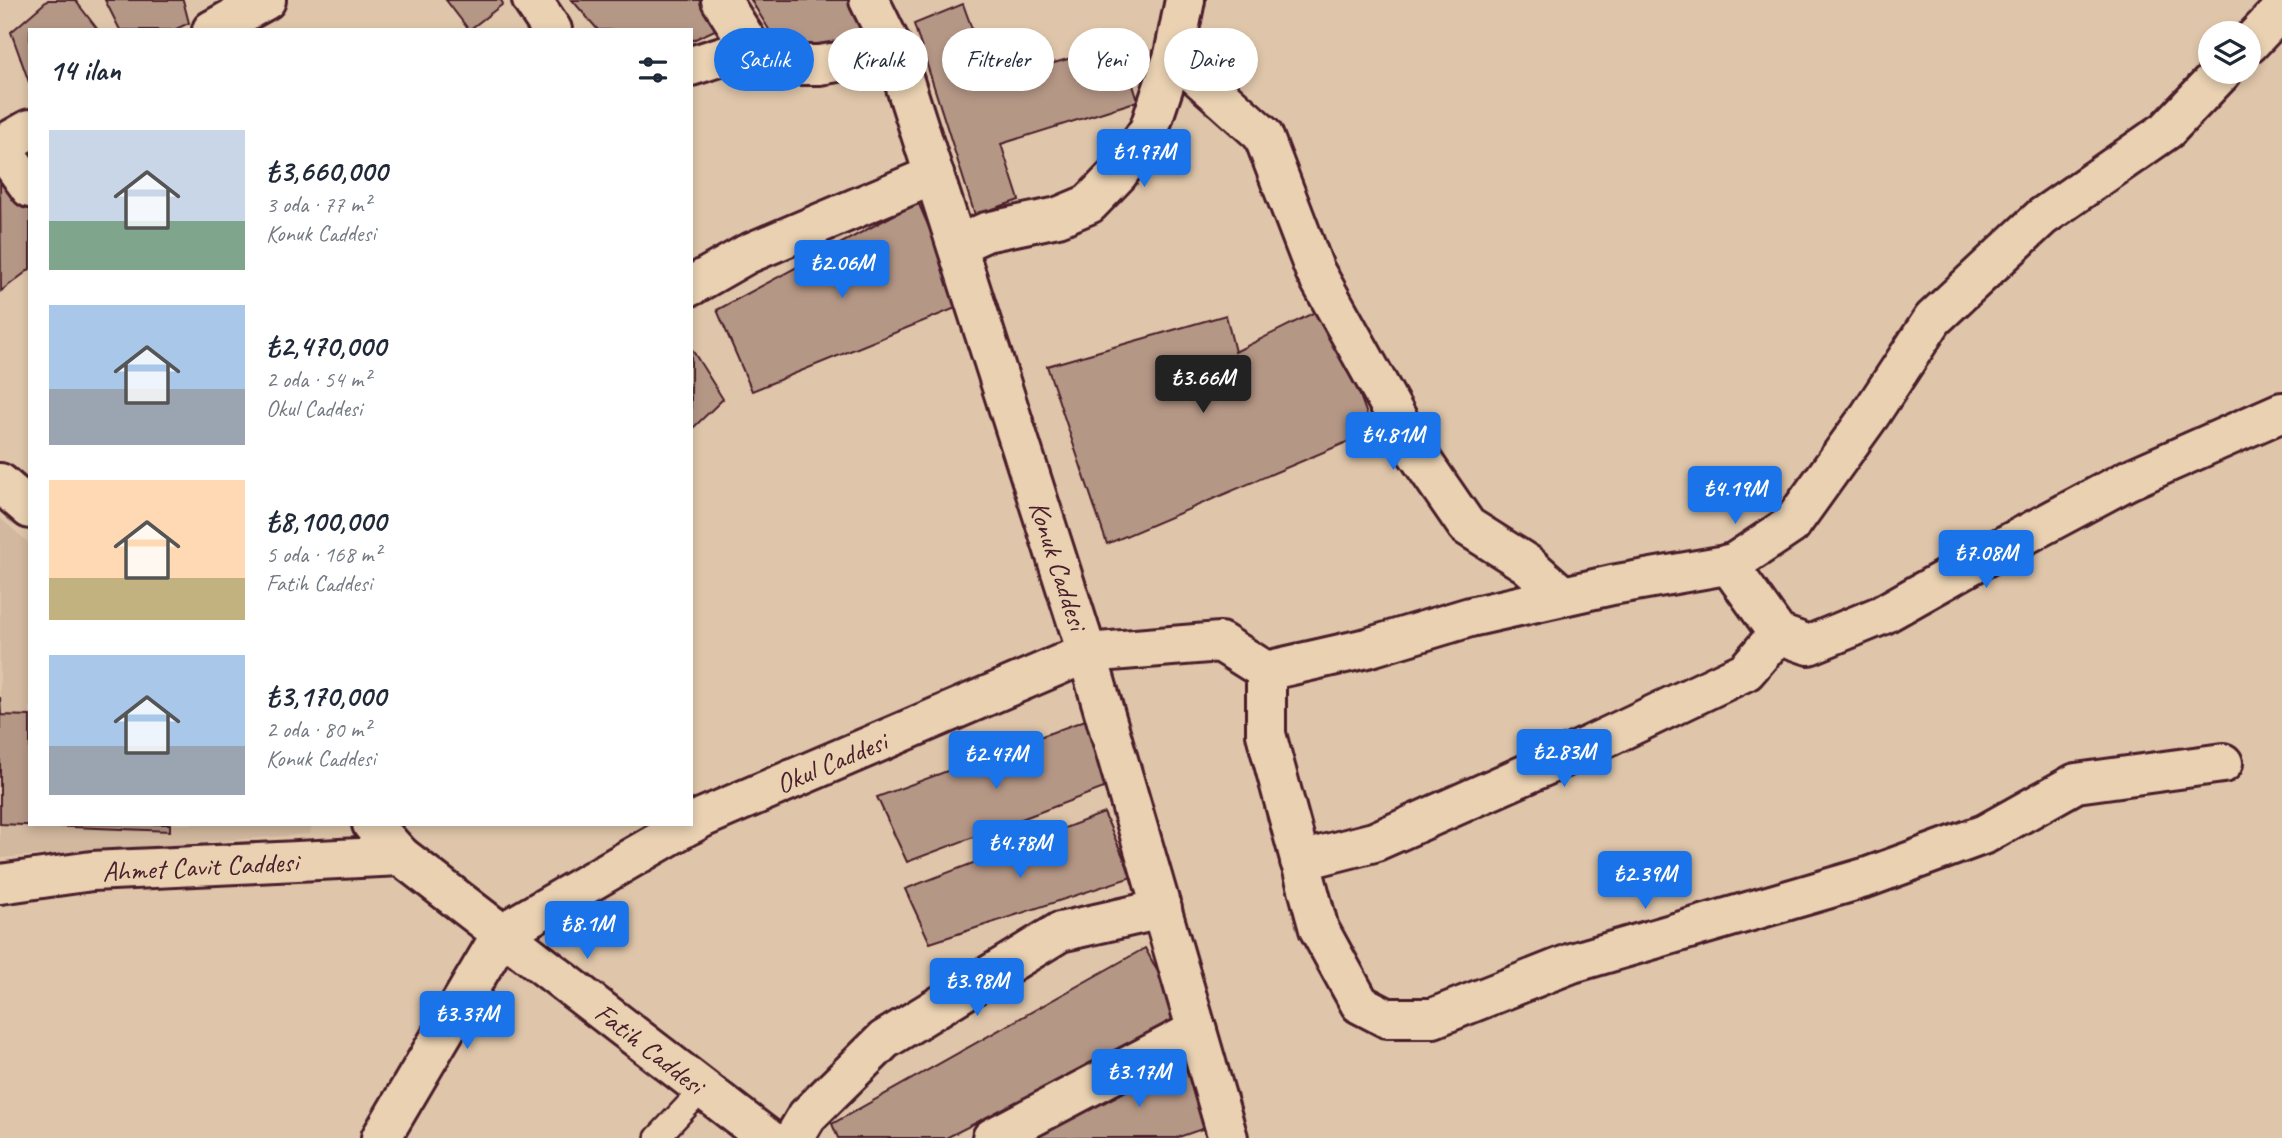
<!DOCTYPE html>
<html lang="tr">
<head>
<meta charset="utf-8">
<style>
	body { margin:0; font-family:Caveat,sans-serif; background:#f2f2f3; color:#1f2937; height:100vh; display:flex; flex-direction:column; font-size:26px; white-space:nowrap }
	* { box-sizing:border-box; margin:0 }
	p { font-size:23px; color:#747a83 }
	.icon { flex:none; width:38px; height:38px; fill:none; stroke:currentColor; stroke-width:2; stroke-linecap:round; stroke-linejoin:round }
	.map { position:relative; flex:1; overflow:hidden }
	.sheet { position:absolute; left:28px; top:28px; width:665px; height:798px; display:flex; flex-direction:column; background:#fff; border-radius:0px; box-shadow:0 4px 10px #0003 }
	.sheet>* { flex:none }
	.banner { position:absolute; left:714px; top:28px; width:665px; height:63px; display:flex; gap:14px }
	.buttons { position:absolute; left:2198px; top:21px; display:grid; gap:14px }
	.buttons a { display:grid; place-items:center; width:63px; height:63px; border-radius:50%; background:#fff; box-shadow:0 4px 10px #0003; font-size:35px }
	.price { position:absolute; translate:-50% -60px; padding:0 16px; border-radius:7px; background:#1a73e8; color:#fff; font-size:23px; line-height:46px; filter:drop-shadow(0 2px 4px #0008) }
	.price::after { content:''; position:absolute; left:50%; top:42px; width:21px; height:16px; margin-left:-10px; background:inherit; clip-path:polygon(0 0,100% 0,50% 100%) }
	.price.on { background:#222; color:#fff }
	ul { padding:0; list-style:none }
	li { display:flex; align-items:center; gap:21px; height:175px; padding:0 21px }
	li span { display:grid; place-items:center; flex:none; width:196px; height:140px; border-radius:0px; color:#555 }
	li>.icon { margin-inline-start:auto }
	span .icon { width:84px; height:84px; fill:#fffc; stroke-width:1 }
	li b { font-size:30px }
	h2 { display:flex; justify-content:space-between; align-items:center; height:84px; padding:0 21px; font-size:30px }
	.tag { padding:0 24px; border-radius:32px; background:#fff; box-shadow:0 4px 10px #0003; font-size:24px; line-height:63px }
	.tag.on { background:#1a73e8; color:#fff }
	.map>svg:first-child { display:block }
	.built { fill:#d2b89f }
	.building { fill:#b59786; stroke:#4a1f2b; stroke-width:2 }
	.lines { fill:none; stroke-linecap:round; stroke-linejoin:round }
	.service-casing { stroke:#4a1f2b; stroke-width:28 }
	.minor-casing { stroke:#4a1f2b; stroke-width:44 }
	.service { stroke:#e9d1b2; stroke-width:23 }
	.minor { stroke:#e9d1b2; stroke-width:38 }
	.labels { text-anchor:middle; stroke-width:6; stroke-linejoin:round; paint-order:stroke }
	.street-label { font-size:28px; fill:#4a1f2b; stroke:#e9d1b2 }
</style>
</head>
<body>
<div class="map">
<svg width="2282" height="1138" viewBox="0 0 2282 1138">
	<rect width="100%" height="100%" fill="#dfc6aa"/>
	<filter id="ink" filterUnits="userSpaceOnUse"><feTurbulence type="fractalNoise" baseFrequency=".0143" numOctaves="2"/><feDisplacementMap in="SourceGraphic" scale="14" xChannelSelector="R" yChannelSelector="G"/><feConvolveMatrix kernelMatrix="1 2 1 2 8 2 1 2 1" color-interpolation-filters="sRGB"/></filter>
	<g filter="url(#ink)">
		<polygon class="built" points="0,518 30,544 30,824 312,824 310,834 0,858"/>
		<g class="building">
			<polygon points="48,0 75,0 98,30 30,30 30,85 11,32"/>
			<polygon points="105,0 183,0 189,23 174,30 120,30"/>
			<polygon points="446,0 501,0 503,4 469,30"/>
			<polygon points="572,0 699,0 717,29 691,41 691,30 598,30"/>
			<polygon points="751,0 856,0 875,40 785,56"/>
			<polygon points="963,4 991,81 1120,44 1138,101 1001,144 1019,200 975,215 914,24"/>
			<polygon points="7,179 30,208 30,269 1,291 0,184"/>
			<polygon points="918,202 963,305 752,391 717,310"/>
			<polygon points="1327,306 1373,431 1107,544 1047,366 1226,315 1235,352"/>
			<polygon points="691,348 723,399 691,430"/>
			<polygon points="0,697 1,715 30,716 30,824 170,824 170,831 0,824"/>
			<polygon points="1088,719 1112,785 907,862 877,797"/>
			<polygon points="1104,813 1132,877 930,943 905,889"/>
			<polygon points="1145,948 1183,1018 946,1138 838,1138 832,1124"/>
			<polygon points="1182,1052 1208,1127 1176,1138 1029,1138"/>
		</g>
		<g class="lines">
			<defs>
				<polyline id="service" points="657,1138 703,1089"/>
				<g id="minor">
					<polyline points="532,0 552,30"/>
					<polyline points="721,0 762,65 819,65 895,53"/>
					<polyline points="869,0 895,53 1087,653 1228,1138"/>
					<polyline points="212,30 266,0"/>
					<polyline points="2249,44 2282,9"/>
					<polyline points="1174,55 1263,135 1315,271 1416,452 1467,526 1527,564 1563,596"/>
					<polyline points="691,66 751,47"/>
					<polyline points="0,146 30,188"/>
					<polyline points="0,146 30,129"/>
					<polyline points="957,245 986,232 1058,217 1089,204 1118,174 1149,130 1174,55 1185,0"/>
					<polyline points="691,286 747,254 934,175"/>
					<polyline points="0,483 30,509"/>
					<polyline points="1728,564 1778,634 1809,645 1882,615 2006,545 2128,480 2282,412"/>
					<polyline points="1266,671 1266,734 1319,929 1360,1004 1387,1018 1433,1018 1572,963 1868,877 1985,834 2076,783 2223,763"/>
					<polyline points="372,824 401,856 767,1138"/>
					<polyline points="691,824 704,817 1087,653 1220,642 1266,671 1367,648 1470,617 1612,585 1732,564 1791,525 1870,415 1933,319 2042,217 2167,130 2222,72"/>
					<polyline points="1300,861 1374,842 1563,758 1746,671 1778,634"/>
					<polyline points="0,884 92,871 401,856"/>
					<polyline points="381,1138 502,933 690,824"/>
					<polyline points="794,1138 807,1116 884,1040 1060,932 1162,909"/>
					<polyline points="992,1138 1197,1030"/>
				</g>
			</defs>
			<use href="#service" class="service-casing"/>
			<use href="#minor" class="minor-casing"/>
			<use href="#service" class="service"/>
			<use href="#minor" class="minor"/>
		</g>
	</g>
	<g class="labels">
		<g class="street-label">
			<text transform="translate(1059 565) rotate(72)" y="10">Konuk Caddesi</text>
			<text transform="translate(831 762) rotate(-23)" y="10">Okul Caddesi</text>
			<text transform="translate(200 866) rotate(-3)" y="10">Ahmet Cavit Caddesi</text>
			<text transform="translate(650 1048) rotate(38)" y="10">Fatih Caddesi</text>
		</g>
	</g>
</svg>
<div class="buttons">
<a><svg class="icon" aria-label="layers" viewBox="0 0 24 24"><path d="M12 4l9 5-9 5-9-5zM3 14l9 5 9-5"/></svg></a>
</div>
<b class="price" style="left:1144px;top:189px">₺1.97M</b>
<b class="price" style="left:842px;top:300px">₺2.06M</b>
<b class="price on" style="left:1203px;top:415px">₺3.66M</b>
<b class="price" style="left:1393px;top:472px">₺4.81M</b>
<b class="price" style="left:1735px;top:526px">₺4.19M</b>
<b class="price" style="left:1986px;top:590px">₺7.08M</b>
<b class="price" style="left:1564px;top:789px">₺2.83M</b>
<b class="price" style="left:996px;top:791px">₺2.47M</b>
<b class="price" style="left:1020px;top:880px">₺4.78M</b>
<b class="price" style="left:1645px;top:911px">₺2.39M</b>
<b class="price" style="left:587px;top:961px">₺8.1M</b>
<b class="price" style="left:977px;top:1018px">₺3.98M</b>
<b class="price" style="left:467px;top:1051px">₺3.37M</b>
<b class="price" style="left:1139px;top:1109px">₺3.17M</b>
<div class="banner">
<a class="tag on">Satılık</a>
<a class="tag">Kiralık</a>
<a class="tag">Filtreler</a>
<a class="tag">Yeni</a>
<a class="tag">Daire</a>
</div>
<section class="sheet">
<h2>14 ilan<svg class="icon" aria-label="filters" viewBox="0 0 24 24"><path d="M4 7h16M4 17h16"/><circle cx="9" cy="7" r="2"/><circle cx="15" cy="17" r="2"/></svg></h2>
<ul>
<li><span style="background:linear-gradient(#c9d6e8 65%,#7fa58c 0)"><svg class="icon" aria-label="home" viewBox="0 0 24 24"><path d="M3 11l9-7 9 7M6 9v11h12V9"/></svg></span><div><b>₺3,660,000</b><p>3 oda · 77 m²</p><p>Konuk Caddesi</p></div></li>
<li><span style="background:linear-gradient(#a9c7e8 60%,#9aa5b1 0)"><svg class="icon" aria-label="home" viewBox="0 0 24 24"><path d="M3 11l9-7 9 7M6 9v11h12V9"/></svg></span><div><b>₺2,470,000</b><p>2 oda · 54 m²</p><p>Okul Caddesi</p></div></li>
<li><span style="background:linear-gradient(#ffd9b3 70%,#c2b280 0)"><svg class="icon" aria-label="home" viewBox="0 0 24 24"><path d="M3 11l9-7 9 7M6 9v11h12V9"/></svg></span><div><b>₺8,100,000</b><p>5 oda · 168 m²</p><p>Fatih Caddesi</p></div></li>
<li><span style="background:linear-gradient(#a9c7e8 65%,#9aa5b1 0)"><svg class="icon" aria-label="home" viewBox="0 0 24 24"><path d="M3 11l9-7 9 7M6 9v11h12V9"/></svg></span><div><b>₺3,170,000</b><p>2 oda · 80 m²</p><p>Konuk Caddesi</p></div></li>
</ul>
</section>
</div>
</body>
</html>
